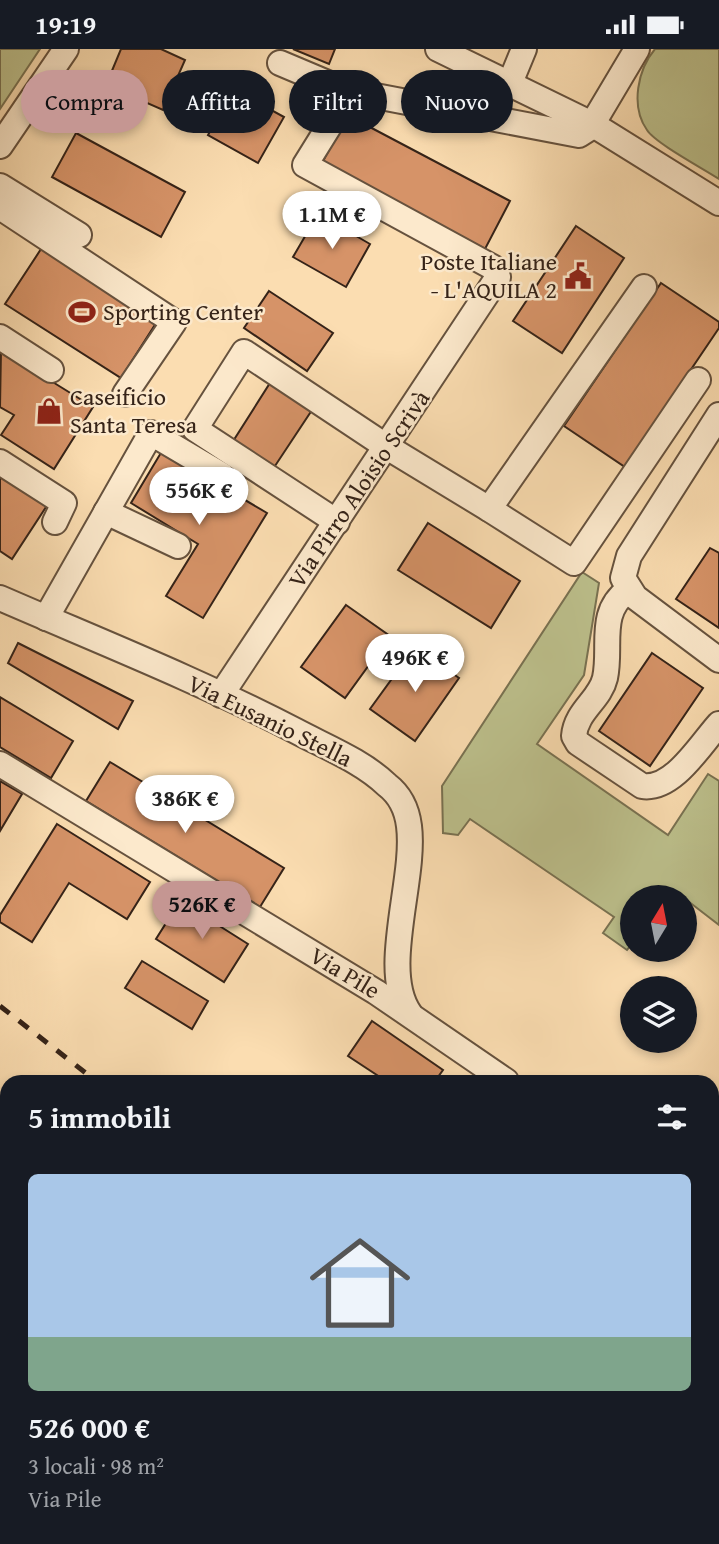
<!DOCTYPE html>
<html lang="it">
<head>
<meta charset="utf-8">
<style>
	body { margin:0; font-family:"Gentium Book Plus",serif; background:#20242c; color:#f1f3f6; height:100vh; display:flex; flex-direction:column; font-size:26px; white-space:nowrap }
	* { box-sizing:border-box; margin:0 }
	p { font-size:23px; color:#9ea1a6 }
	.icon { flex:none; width:38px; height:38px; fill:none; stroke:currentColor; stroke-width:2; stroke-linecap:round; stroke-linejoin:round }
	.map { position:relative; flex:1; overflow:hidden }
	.sheet { position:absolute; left:0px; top:1026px; width:719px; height:471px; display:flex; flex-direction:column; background:#171b24; border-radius:21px 21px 0 0; box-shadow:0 4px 10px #0003 }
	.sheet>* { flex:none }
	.banner { position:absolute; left:21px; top:21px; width:677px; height:63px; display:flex; gap:14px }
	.needle { width:46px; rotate:10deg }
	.fabs { position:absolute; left:620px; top:836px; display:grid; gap:14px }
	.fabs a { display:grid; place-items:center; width:77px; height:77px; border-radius:50%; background:#171b24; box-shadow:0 4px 10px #0003; font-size:35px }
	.price { position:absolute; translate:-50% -60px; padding:0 16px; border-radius:24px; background:#fff; color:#222; font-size:23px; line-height:46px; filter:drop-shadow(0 2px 4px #0008) }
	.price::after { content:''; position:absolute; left:50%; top:42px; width:21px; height:16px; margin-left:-10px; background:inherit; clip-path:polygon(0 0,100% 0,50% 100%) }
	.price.selected { background:#c59692; color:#111 }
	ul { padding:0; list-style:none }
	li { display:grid; align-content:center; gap:14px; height:371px; padding:0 28px }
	li span { display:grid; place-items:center; height:217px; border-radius:10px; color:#555 }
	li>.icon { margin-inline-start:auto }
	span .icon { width:126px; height:126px; fill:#fffc; stroke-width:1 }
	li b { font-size:30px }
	h2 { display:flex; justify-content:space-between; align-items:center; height:84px; padding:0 28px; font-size:30px }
	.pill { padding:0 24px; border-radius:32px; background:#171b24; box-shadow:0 4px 10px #0003; font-size:24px; line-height:63px }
	.pill.selected { background:#c59692; color:#111 }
	.status { display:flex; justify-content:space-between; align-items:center; height:49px; padding:0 35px; background:#171b24; direction:ltr }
	.status svg { height:19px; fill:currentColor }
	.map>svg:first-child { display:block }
	.green { fill:#bdc18d; stroke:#797252; stroke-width:2 }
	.building { fill:#d69368; stroke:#352318; stroke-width:2 }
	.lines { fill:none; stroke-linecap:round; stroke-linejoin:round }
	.minor-casing { stroke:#66523e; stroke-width:28 }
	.path { stroke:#352318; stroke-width:4.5; stroke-dasharray:5 3.5; stroke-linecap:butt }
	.minor { stroke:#fce9cc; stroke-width:24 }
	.rail { stroke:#352318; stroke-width:5; stroke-dasharray:12 12; stroke-linecap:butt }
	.labels { text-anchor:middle; stroke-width:5; stroke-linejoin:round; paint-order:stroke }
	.poi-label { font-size:24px; fill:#352318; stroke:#fce9cc; text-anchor:start }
	.street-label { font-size:24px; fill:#352318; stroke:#fce9cc }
</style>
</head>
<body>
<div class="status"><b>19:19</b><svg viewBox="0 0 49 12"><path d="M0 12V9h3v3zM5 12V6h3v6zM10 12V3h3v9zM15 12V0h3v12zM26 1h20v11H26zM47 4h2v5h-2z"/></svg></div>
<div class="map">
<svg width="719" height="1495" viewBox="0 0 719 1495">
	<rect width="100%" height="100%" fill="#fbddb1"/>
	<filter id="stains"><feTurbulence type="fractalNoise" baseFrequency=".00286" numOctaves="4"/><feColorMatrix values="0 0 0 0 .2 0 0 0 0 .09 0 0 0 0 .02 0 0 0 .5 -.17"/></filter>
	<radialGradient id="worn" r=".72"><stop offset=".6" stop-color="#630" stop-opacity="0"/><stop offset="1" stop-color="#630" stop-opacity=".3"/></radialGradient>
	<g class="green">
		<polygon points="0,0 40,0 0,60"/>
		<path d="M655,0H719V130C704,120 655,94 647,81C630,57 638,20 655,0Z"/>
		<polygon points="582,523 599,534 584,626 537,695 668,786 708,725 719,732 719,876 684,849 670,842 665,849 632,849 632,895 627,901 603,884 614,868 470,770 458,786 443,784 442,737"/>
	</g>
	<g class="building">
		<polygon points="121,0 161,0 185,11 163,61 106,36"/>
		<polygon points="293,0 335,0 329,15"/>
		<polygon points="233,40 284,68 258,114 208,86"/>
		<polygon points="347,66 510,152 485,200 322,114"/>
		<polygon points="76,84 185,143 161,188 52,128"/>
		<polygon points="318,165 370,195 346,238 293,208"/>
		<polygon points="576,177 624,209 562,304 513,272"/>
		<polygon points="43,197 158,271 121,329 5,255"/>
		<polygon points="661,234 719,273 719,279 625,418 564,377"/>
		<polygon points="269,242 333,284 307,322 244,279"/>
		<polygon points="1,301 93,358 54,420 1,386 14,366 0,358"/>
		<polygon points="270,334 312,361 271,423 230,397"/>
		<polygon points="162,402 267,464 203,569 166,547 198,495 131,454"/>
		<polygon points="0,424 48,455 12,510 0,502"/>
		<polygon points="428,474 520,532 491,579 398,521"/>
		<polygon points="710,499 719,504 719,579 676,550"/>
		<polygon points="346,556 390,587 345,649 301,618"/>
		<polygon points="18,594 133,652 118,680 8,614"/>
		<polygon points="415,598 459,629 415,692 370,660"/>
		<polygon points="652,604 703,639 650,717 599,682"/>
		<polygon points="0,648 73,692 51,729 0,698"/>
		<polygon points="110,713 284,819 260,858 86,752"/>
		<polygon points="0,732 22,745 0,782"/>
		<polygon points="57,775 150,833 127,870 69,834 32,893 0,873 0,866"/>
		<polygon points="180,852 248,895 224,933 156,890"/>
		<polygon points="142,912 208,952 192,980 125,939"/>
		<polygon points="372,972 443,1021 435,1032 386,1032 348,1007"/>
		<polygon points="0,1197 7,1203 7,1485 0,1479"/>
		<polygon points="712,1202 719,1206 719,1267 712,1262"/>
		<polygon points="712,1404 719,1409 719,1477 712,1472"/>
		<polygon points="12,1489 88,1489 83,1495 19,1495"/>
		<polygon points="115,1489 249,1489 244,1495 110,1495"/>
		<polygon points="334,1489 364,1489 370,1495 341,1495"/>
	</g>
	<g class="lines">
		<defs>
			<g id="minor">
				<polyline points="438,0 592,75 719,154"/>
				<polyline points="280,14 344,41 579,86 590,79 637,0"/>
				<polyline points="510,34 524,0"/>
				<polyline points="0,97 66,0"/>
				<polyline points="0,137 79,186"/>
				<polyline points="0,158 174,273 125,345"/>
				<polyline points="0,288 51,321"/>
				<polyline points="719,366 629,507 623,529 635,548 719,611"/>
				<polyline points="0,413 64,454 55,473"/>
				<polyline points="489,460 574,514 698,331"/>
				<polyline points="106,463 178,497"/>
				<polyline points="337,473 195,380 244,303 387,398 489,460 644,238"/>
				<path d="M628,541C597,564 612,597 605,629C600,651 576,662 574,687L578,694L642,737C673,742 700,696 719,675"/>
				<path d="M0,549C99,592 200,632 296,682C326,698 362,712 387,736C400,746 407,761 409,777C416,831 379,922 410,965"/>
				<polyline points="46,569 151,384 222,426"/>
				<polyline points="221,646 498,228 494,219 305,116 351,42"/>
				<polyline points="0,715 376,943 506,1032"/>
				<polyline points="712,1141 719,1133"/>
				<polyline points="712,1180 719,1185"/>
			</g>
		</defs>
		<use href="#minor" class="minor-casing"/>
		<g class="path">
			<polyline points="712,1044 719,1049"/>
			<polyline points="712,1089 719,1079"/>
		</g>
		<use href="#minor" class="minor"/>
		<g class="rail">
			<polyline points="0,957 96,1032"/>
			<polyline points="697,1489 704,1495"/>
		</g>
	</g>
	<defs>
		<symbol id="civic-bare" viewBox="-9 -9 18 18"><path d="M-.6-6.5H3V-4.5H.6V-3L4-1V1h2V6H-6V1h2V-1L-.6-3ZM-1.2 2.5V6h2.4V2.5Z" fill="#8f2418" stroke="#fce9cc" stroke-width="2.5" paint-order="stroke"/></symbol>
		<symbol id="stadium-bare" viewBox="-9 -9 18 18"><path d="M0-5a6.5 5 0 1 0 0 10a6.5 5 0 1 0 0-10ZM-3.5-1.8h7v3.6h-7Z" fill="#8f2418" stroke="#fce9cc" stroke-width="2.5" paint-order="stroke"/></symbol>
		<symbol id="shop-bare" viewBox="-9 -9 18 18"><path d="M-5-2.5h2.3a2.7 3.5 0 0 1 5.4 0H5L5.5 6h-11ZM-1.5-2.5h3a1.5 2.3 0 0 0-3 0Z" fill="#8f2418" stroke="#fce9cc" stroke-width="2.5" paint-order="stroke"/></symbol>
	</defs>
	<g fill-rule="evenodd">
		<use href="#civic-bare" x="559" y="208" width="38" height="38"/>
		<use href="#stadium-bare" x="63" y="244" width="38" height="38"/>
		<use href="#shop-bare" x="30" y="343" width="38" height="38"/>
	</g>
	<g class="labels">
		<g class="poi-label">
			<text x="557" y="221" text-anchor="end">Poste Italiane<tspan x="557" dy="28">- L'AQUILA 2</tspan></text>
			<text x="103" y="271">Sporting Center</text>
			<text x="70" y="356">Caseificio<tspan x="70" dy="28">Santa Teresa</tspan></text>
		</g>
		<g class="street-label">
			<text transform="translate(359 440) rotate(-56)" y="8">Via Pirro Aloisio Scrivà</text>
			<text transform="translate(270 672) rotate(26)" y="8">Via Eusanio Stella</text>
			<text transform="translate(345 924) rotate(31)" y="8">Via Pile</text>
		</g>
	</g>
	<rect width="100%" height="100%" filter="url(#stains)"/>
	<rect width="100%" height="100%" fill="url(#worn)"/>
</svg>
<div class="fabs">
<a><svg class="needle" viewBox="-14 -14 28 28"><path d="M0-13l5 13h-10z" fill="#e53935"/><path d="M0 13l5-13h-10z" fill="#9ea1a6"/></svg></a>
<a><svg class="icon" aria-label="layers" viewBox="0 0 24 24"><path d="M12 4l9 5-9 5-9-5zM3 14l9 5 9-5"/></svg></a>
</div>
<b class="price" style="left:332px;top:202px">1.1M €</b>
<b class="price" style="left:199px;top:478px">556K €</b>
<b class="price" style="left:415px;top:645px">496K €</b>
<b class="price" style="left:185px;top:786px">386K €</b>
<b class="price selected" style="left:202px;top:892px">526K €</b>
<div class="banner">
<a class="pill selected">Compra</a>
<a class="pill">Affitta</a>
<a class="pill">Filtri</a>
<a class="pill">Nuovo</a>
</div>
<section class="sheet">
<h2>5 immobili<svg class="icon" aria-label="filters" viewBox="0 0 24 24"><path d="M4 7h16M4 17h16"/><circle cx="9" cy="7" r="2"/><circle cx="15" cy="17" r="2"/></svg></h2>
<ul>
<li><span style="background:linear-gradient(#a9c7e8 75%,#7fa58c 0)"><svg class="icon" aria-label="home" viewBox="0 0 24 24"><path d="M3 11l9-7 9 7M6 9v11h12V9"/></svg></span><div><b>526 000 €</b><p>3 locali · 98 m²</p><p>Via Pile</p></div></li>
</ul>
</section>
</div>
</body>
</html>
